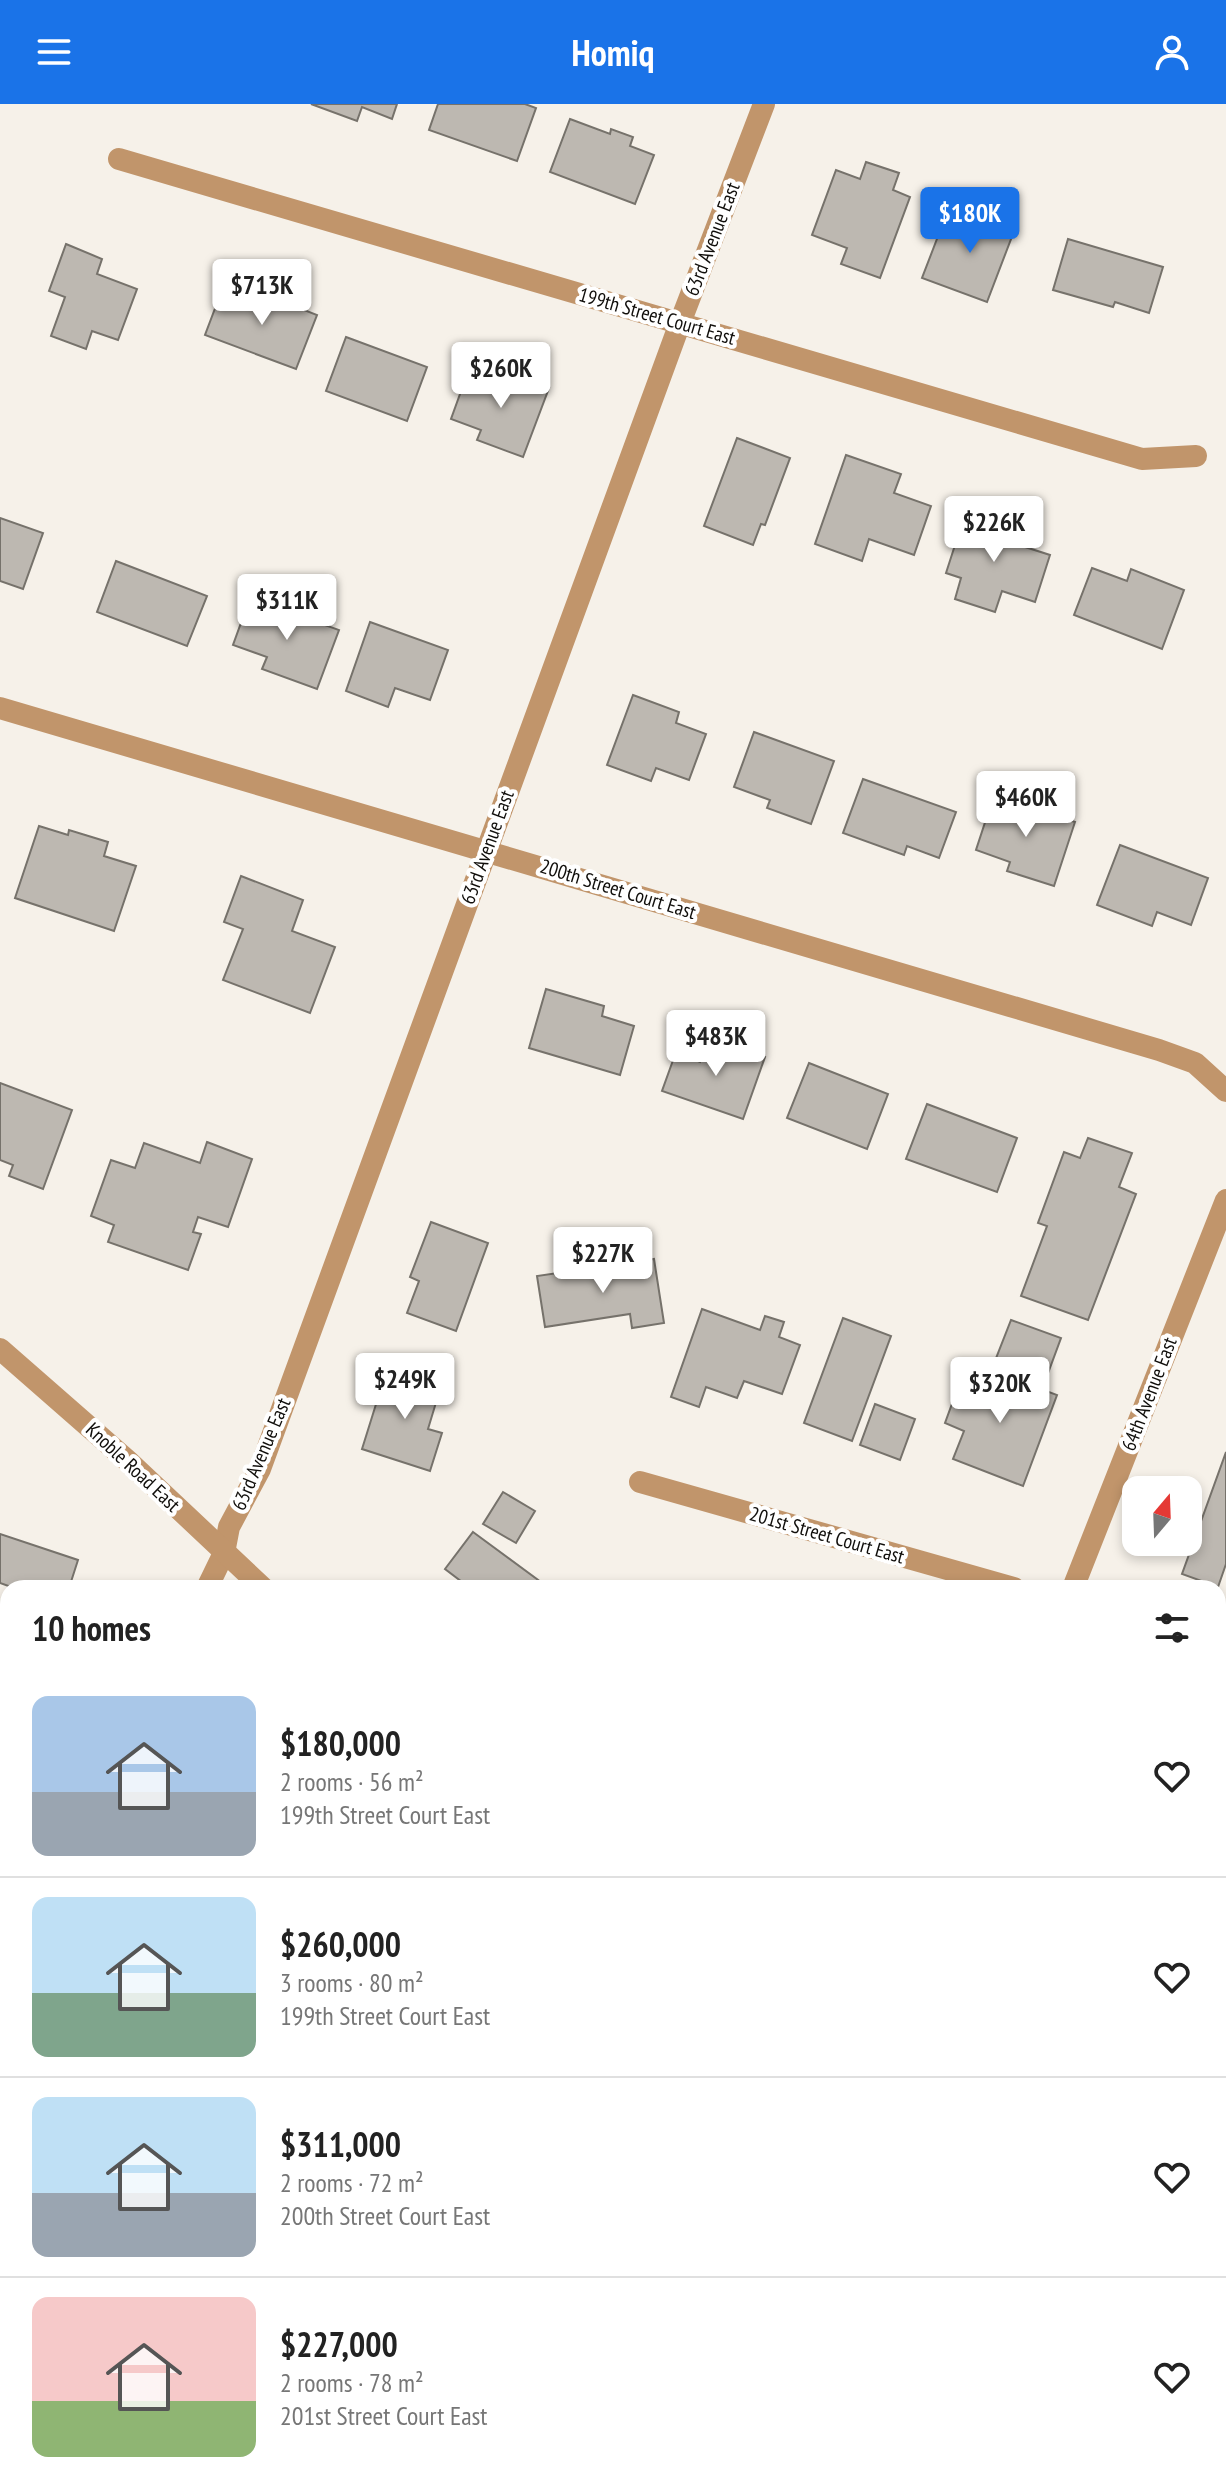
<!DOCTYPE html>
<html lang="en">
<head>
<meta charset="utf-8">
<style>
	body { margin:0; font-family:"PT Sans Narrow",sans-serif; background:#f2f2f2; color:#222; height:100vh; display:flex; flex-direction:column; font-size:30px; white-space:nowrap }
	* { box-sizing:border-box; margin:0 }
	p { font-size:26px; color:#767676 }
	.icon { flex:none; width:44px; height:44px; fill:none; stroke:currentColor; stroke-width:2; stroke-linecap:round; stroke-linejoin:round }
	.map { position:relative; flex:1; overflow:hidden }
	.details { position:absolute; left:0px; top:1476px; width:1226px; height:912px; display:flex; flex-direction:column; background:#fff; border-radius:24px 24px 0 0; box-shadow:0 4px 12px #0003 }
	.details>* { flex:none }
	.needle { width:52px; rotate:19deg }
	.controls { position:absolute; left:1122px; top:1372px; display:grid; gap:16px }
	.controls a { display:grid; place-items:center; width:80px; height:80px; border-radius:16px; background:#fff; box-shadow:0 4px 12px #0003; font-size:40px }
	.price { position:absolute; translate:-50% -68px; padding:0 18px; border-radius:8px; background:#fff; color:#222; font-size:26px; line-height:52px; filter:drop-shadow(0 2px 4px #0008) }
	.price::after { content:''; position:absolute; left:50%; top:48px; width:24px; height:18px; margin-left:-12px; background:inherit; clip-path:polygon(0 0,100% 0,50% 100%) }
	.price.on { background:#1a73e8; color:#fff }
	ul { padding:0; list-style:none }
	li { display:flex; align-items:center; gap:24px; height:200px; padding:0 32px }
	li+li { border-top:2px solid #e0e0e0 }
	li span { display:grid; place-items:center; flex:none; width:224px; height:160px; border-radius:16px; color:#555 }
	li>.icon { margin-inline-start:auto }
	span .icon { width:96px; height:96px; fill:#fffc; stroke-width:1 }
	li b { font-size:34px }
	h2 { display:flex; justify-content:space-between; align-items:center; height:96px; padding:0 32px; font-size:34px }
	header { display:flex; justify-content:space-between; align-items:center; height:104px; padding:0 32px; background:#1a73e8; color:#fff; font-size:36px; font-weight:700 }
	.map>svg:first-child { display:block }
	.building { fill:#bdb8b1; stroke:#76726b; stroke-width:2 }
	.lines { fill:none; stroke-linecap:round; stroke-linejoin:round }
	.minor { stroke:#c1956b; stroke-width:22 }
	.tertiary { stroke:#c1956b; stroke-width:22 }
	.labels { text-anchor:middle; stroke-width:8; stroke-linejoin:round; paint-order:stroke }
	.street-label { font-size:20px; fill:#100e0b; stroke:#fff }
</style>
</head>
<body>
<header><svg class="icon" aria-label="menu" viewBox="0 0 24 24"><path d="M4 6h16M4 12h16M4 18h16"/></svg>Homiq<svg class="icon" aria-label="person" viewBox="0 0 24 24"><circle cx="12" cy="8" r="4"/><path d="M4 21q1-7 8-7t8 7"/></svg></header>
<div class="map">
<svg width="1226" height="2388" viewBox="0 0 1226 2388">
	<rect width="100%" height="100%" fill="#f6f1e9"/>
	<g class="building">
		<polygon points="311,0 397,0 392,15 362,3 357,17"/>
		<polygon points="438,0 525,0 536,4 517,57 429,26"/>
		<polygon points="570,15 610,30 611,25 633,33 630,42 654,51 635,100 550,68"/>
		<polygon points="866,58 899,69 893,86 910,93 880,174 841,160 847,144 812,131 836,66 860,75"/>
		<polygon points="973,106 1016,122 987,198 922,174 945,114 967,123"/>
		<polygon points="1068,135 1163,163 1149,209 1115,198 1113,203 1053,186"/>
		<polygon points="66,140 102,155 97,170 137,185 118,236 92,227 86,245 51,232 65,193 49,187"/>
		<polygon points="222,186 252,198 256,187 317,211 296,265 205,231"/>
		<polygon points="346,233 427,263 407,317 326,287"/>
		<polygon points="504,267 549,284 523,353 477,336 481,326 451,315 468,268 500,280"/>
		<polygon points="737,334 790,354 765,421 761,420 753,441 704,422"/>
		<polygon points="846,351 901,370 894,389 931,402 914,451 869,435 862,457 815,440"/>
		<polygon points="965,410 1023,429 1019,441 1050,451 1035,498 1002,487 995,508 955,495 961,474 946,469"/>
		<polygon points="0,414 43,429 23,485 0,477"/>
		<polygon points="116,457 207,492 187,542 97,508"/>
		<polygon points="1092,464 1127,477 1131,465 1184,486 1162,545 1074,511"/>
		<polygon points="250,494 339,526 317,585 262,565 267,553 233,541"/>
		<polygon points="370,518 448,546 430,596 395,584 388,603 346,587"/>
		<polygon points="633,591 679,608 676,619 706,630 689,676 656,664 651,677 607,661"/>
		<polygon points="754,628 834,657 811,720 767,704 770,696 734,683"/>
		<polygon points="863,675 956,708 939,754 907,742 904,751 843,729"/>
		<polygon points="994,691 1075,718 1054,782 1007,767 1010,758 976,746"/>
		<polygon points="39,722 68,731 69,726 108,738 104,752 136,762 114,827 15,794"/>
		<polygon points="1120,741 1208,774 1191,821 1157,808 1152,822 1097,801"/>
		<polygon points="241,772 303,796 292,827 335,843 310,909 223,876 243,825 224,818"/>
		<polygon points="546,885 604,902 602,912 634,922 620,971 529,944"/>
		<polygon points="709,933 765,953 743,1015 662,987 676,948 700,958"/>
		<polygon points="809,959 888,990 867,1045 787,1014"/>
		<polygon points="0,979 72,1006 43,1085 9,1072 13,1061 0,1056"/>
		<polygon points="927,1000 1017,1034 997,1088 906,1055"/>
		<polygon points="1088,1034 1132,1049 1119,1083 1136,1090 1088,1216 1021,1192 1047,1122 1038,1119 1064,1048 1080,1054"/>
		<polygon points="207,1038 252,1055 228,1123 198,1113 193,1128 201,1130 188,1166 108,1138 114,1121 91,1112 111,1056 135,1064 144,1039 200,1059"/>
		<polygon points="431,1118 488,1139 456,1227 407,1209 419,1177 410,1173"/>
		<polygon points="654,1155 664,1219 632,1224 630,1210 545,1223 537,1172"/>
		<polygon points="702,1205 760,1226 765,1212 784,1218 779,1233 800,1241 782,1290 744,1277 737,1294 706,1283 699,1303 671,1293"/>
		<polygon points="843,1214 891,1232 852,1337 804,1319"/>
		<polygon points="1011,1216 1061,1234 1044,1280 993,1262"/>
		<polygon points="387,1265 441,1282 428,1325 442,1329 430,1367 362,1345"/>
		<polygon points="988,1265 1057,1291 1023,1382 953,1355 964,1327 945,1319 960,1278 980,1285"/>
		<polygon points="875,1300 915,1315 900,1356 860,1341"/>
		<polygon points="1226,1348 1226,1460 1218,1483 1182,1470"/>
		<polygon points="503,1388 535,1407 516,1439 483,1420"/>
		<polygon points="473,1428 549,1484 470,1484 445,1465"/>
		<polygon points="0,1430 78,1456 69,1484 14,1484 0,1479"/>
		<polygon points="8,1559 8,1657 0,1654 0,1581"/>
		<polygon points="1218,1704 1225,1707 1226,1704 1226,1763 1218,1760"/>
		<polygon points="1223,1975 1226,1976 1226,2056 1218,2052 1218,1984"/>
		<polygon points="559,2380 604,2380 602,2388 584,2388"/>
	</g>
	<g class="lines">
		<g class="minor">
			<polyline points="119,55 1142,355 1196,352"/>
			<polyline points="0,604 1159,946 1195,959 1226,987"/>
			<polyline points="640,1378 1014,1484"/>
			<polyline points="207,1484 224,1449 229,1423 260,1365 680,219 764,0"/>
			<polyline points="1073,1484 1226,1096"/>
			<polyline points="1218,1547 1226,1549"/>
			<polyline points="0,1761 8,1764"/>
			<polyline points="0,1975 8,1954"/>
			<polyline points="0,2328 8,2331"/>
			<polyline points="179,2380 206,2388"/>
			<polyline points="719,2388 722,2380"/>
		</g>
		<g class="tertiary">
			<polyline points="0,1245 128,1357 263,1484"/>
			<polyline points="1218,2255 1226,2264"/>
		</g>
	</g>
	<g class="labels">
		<g class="street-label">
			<text transform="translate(712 135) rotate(-69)" y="7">63rd Avenue East</text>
			<text transform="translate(657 212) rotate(16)" y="7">199th Street Court East</text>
			<text transform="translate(487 743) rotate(-70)" y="7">63rd Avenue East</text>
			<text transform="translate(618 785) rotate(17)" y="7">200th Street Court East</text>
			<text transform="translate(1149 1290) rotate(-69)" y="7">64th Avenue East</text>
			<text transform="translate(261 1350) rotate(-67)" y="7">63rd Avenue East</text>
			<text transform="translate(133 1363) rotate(43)" y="7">Knoble Road East</text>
			<text transform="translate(827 1431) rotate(16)" y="7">201st Street Court East</text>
		</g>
	</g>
</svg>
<div class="controls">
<a><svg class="needle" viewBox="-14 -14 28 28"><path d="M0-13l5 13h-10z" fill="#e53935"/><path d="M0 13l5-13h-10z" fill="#767676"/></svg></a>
</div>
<b class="price on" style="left:970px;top:151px">$180K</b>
<b class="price" style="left:262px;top:223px">$713K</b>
<b class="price" style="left:501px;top:306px">$260K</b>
<b class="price" style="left:994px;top:460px">$226K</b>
<b class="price" style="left:287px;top:538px">$311K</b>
<b class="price" style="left:1026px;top:735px">$460K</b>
<b class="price" style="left:716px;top:974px">$483K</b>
<b class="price" style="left:603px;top:1191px">$227K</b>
<b class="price" style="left:405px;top:1317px">$249K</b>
<b class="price" style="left:1000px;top:1321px">$320K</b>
<section class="details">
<h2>10 homes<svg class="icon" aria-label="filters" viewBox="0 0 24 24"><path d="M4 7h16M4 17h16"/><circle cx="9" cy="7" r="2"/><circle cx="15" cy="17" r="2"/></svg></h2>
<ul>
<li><span style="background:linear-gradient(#a9c7e8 60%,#9aa5b1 0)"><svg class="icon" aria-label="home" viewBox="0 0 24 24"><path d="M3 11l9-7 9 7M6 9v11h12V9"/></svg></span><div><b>$180,000</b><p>2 rooms · 56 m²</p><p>199th Street Court East</p></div><svg class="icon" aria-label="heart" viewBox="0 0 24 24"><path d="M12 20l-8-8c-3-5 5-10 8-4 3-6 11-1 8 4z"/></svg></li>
<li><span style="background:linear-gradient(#bfe0f5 60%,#7fa58c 0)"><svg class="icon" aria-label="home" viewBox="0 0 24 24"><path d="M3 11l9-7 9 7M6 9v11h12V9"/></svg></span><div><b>$260,000</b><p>3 rooms · 80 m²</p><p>199th Street Court East</p></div><svg class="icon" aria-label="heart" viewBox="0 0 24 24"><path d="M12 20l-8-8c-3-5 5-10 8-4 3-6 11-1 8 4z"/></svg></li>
<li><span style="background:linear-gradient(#bfe0f5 60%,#9aa5b1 0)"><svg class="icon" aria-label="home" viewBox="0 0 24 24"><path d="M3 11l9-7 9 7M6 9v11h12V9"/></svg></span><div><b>$311,000</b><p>2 rooms · 72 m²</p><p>200th Street Court East</p></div><svg class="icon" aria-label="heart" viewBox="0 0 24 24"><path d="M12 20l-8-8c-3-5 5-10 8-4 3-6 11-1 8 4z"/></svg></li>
<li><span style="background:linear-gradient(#f6c9c9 65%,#8fb573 0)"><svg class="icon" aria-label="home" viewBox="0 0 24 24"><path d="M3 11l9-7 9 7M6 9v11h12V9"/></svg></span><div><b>$227,000</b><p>2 rooms · 78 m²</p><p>201st Street Court East</p></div><svg class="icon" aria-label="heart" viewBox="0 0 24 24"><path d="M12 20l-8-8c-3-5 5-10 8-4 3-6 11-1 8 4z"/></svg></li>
</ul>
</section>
</div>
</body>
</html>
